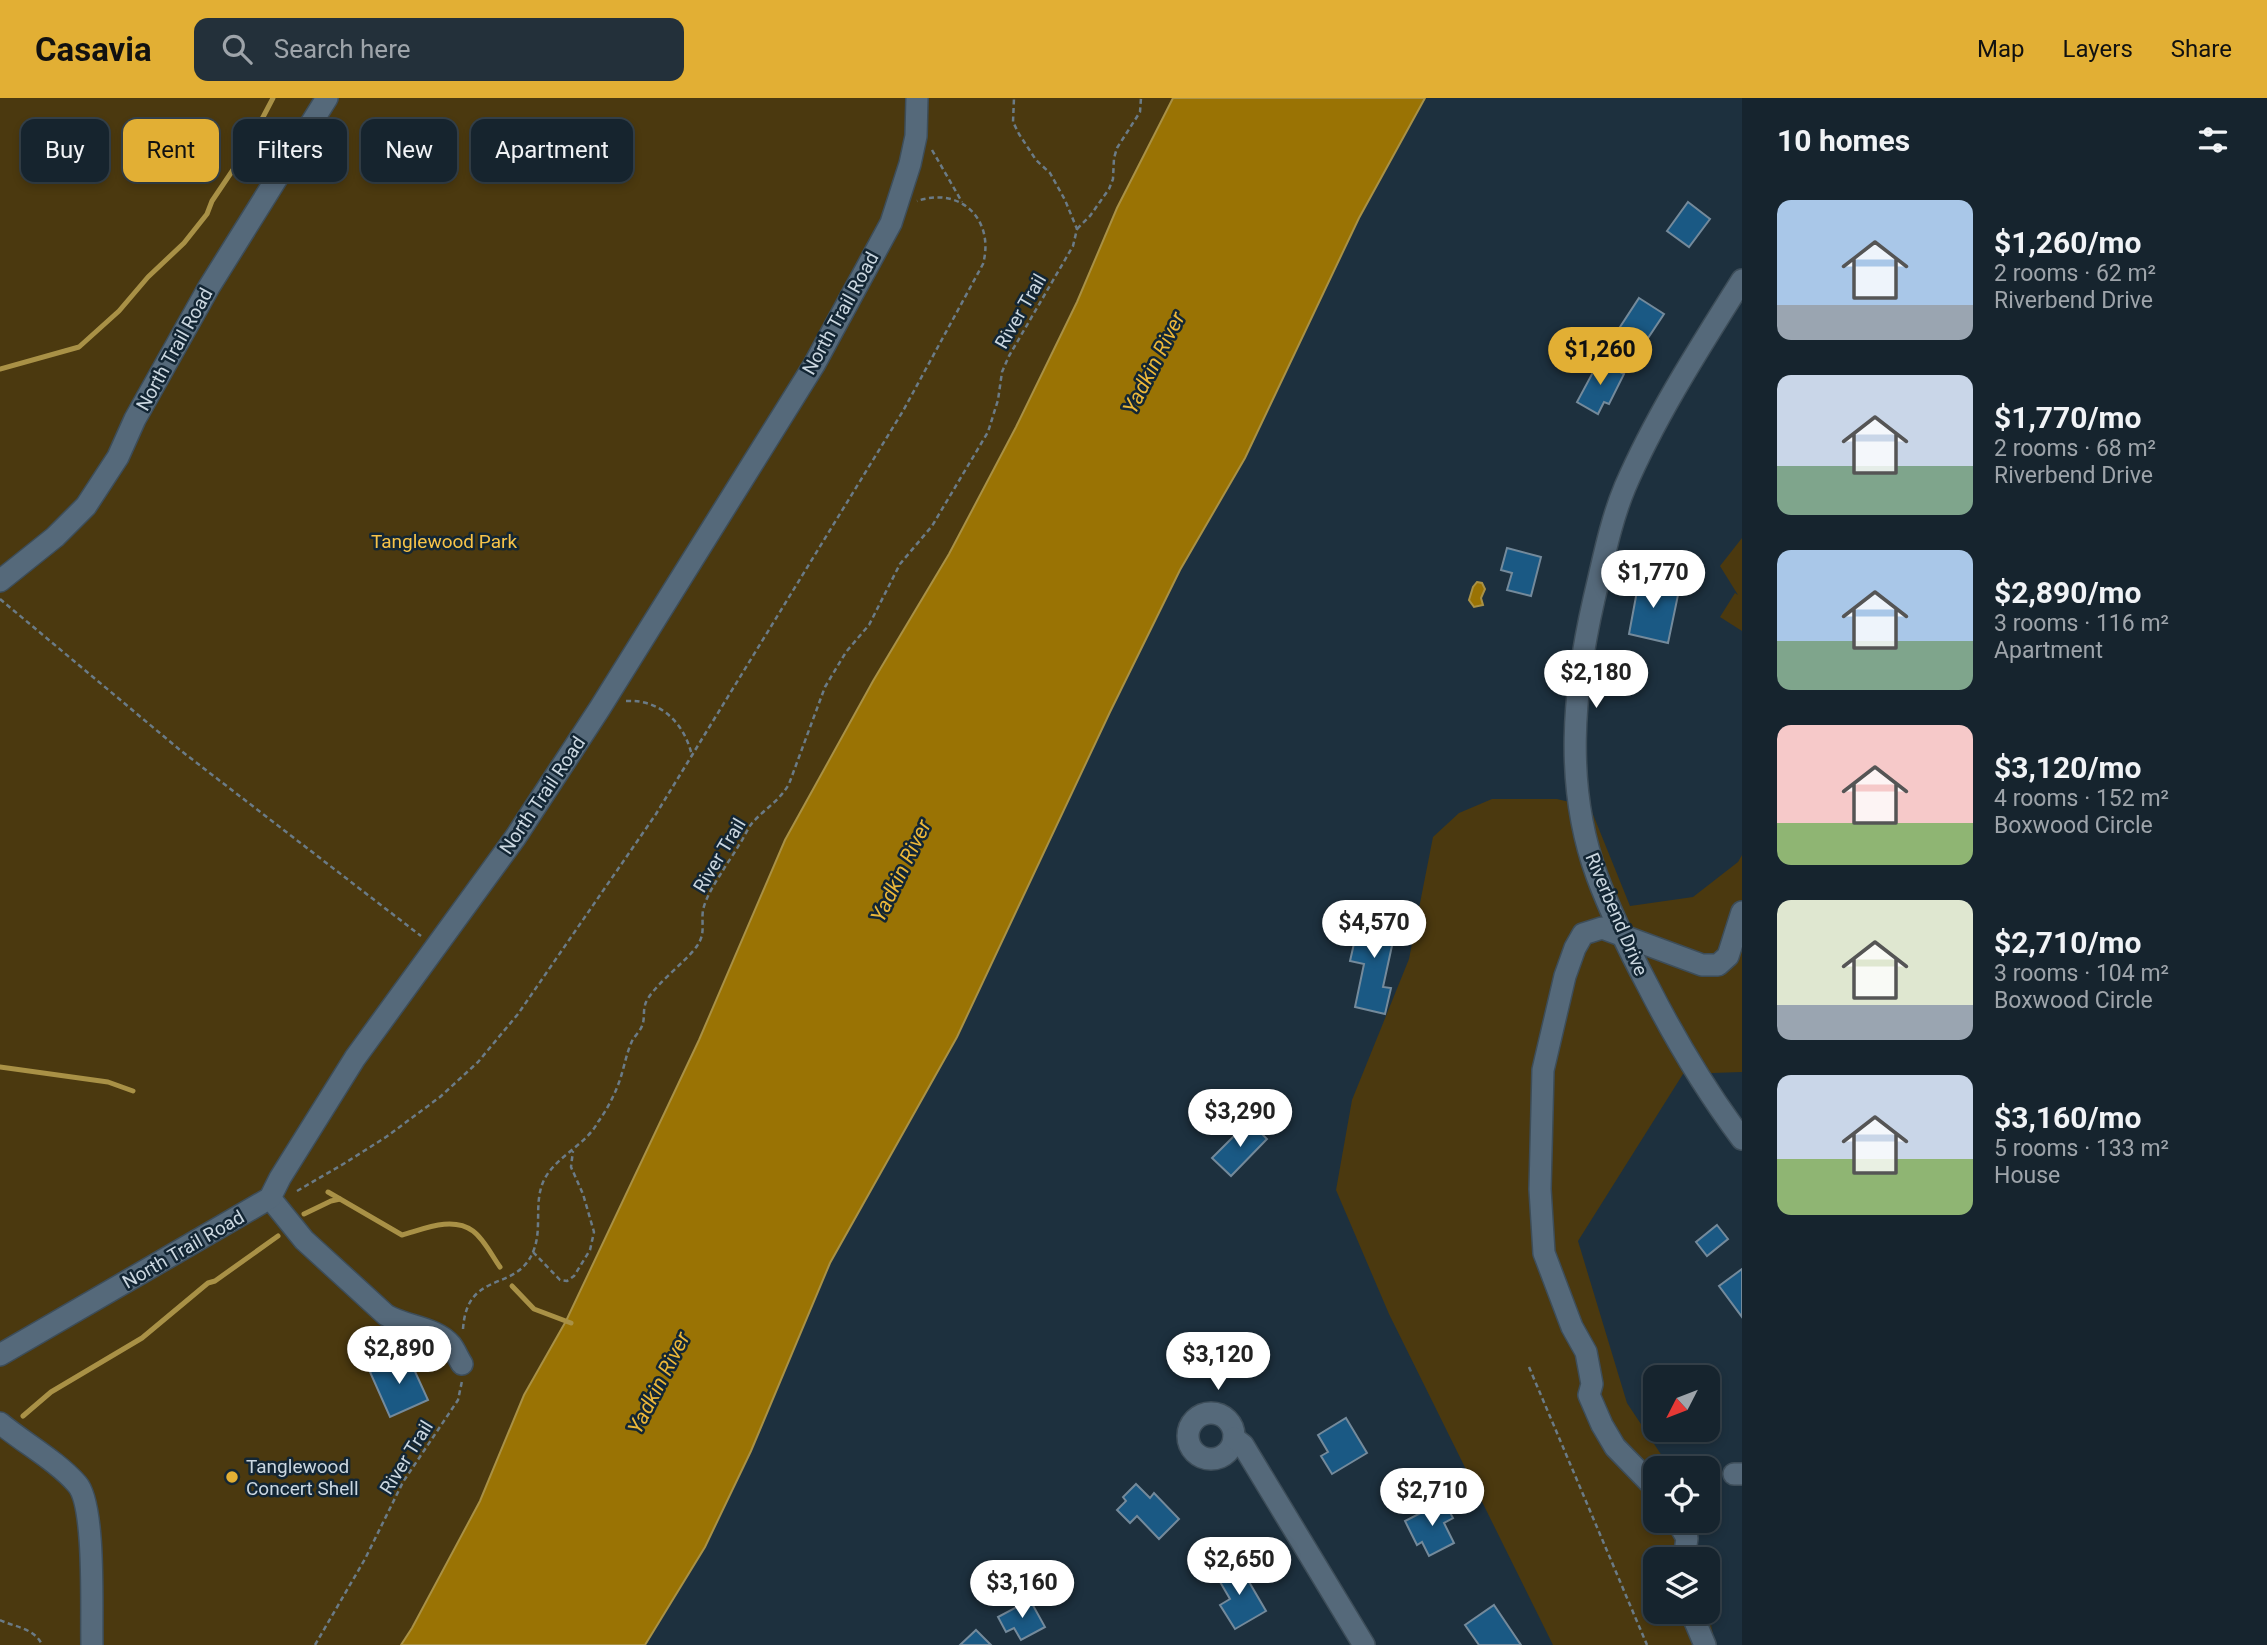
<!DOCTYPE html>
<html lang="en">
<head>
<meta charset="utf-8">
<style>
	body { margin:0; font-family:Roboto,sans-serif; background:#23303a; color:#f1f3f6; height:100vh; display:flex; flex-direction:column; font-size:26px; white-space:nowrap }
	* { box-sizing:border-box; margin:0 }
	p { font-size:23px; color:#9ea4aa }
	.icon { flex:none; width:38px; height:38px; fill:none; stroke:currentColor; stroke-width:2; stroke-linecap:round; stroke-linejoin:round }
	.map { position:relative; flex:1; overflow:hidden }
	.details { display:flex; flex-direction:column; background:#16242e; width:525px }
	.details>* { flex:none }
	.banner { position:absolute; left:21px; top:21px; width:665px; height:63px; display:flex; gap:14px }
	.needle { width:46px; rotate:228deg }
	.tools { position:absolute; left:1643px; top:1267px; display:grid; gap:14px }
	.tools a { display:grid; place-items:center; width:77px; height:77px; border-radius:14px; background:#16242e; box-shadow:0 4px 10px #0003,0 0 0 2px #35414a; font-size:35px }
	.price { position:absolute; translate:-50% -60px; padding:0 16px; border-radius:24px; background:#fff; color:#222; font-size:23px; line-height:46px; filter:drop-shadow(0 2px 4px #0008) }
	.price::after { content:''; position:absolute; left:50%; top:42px; width:21px; height:16px; margin-left:-10px; background:inherit; clip-path:polygon(0 0,100% 0,50% 100%) }
	.price.selected { background:#e2af34; color:#111 }
	ul { padding:0; list-style:none }
	li { display:flex; align-items:center; gap:21px; height:175px; padding:0 35px }
	li span { display:grid; place-items:center; flex:none; width:196px; height:140px; border-radius:14px; color:#555 }
	li>.icon { margin-inline-start:auto }
	span .icon { width:84px; height:84px; fill:#fffc; stroke-width:1 }
	li b { font-size:30px }
	h2 { display:flex; justify-content:space-between; align-items:center; height:84px; padding:0 35px; font-size:30px }
	.tag { padding:0 24px; border-radius:14px; background:#16242e; box-shadow:0 4px 10px #0003,0 0 0 2px #35414a; font-size:24px; line-height:63px }
	.tag.selected { background:#e2af34; color:#111 }
	header { display:flex; align-items:center; gap:42px; box-sizing:border-box; height:98px; padding:0 35px; background:#e2af34; color:#111 }
	header strong { font-size:33px }
	nav { display:flex; gap:38px; margin-inline-start:auto; font-size:24px }
	.search { width:490px; height:63px; background:#23303a; display:flex; align-items:center; gap:18px; box-sizing:border-box; padding:0 24px; border-radius:14px; color:#9ea4aa; font-size:26px }
	main { display:flex; flex:1; min-height:0 }
	.map>svg:first-child { display:block }
	.green { fill:#4b390f }
	.water { fill:#9a7304; stroke:#a99146; stroke-width:2 }
	.lines { fill:none; stroke-linecap:round; stroke-linejoin:round }
	.stream { stroke:#a99146; stroke-width:5 }
	.building { fill:#1a5984; stroke:#748a9b; stroke-width:2 }
	.minor-casing { stroke:#3d4d59; stroke-width:24 }
	.path { stroke:#6b7b86; stroke-width:2.5; stroke-dasharray:5 3.5; stroke-linecap:butt }
	.minor { stroke:#55697a; stroke-width:21 }
	.poi-dot { fill:#e2af34; stroke:#132634; stroke-width:2.5 }
	.labels { text-anchor:middle; stroke-width:5; stroke-linejoin:round; paint-order:stroke }
	.street-label { font-size:19px; fill:#cbd7e0; stroke:#132634 }
	.park-label { font-size:19px; fill:#f7c348; stroke:#132634 }
	.poi-label { font-size:19px; fill:#cbd7e0; stroke:#132634; text-anchor:start }
	.water-label { font-size:21px; font-style:italic; fill:#ecb83a; stroke:#132634 }
</style>
</head>
<body>
<header>
<strong>Casavia</strong>
<div class="search"><svg class="icon" aria-label="search" viewBox="0 0 24 24"><circle cx="10" cy="10" r="6"/><path d="M15 15l6 6"/></svg>Search here</div>
<nav><a>Map</a><a>Layers</a><a>Share</a></nav>
</header>
<main>
<div class="map">
<svg width="1742" height="1547" viewBox="0 0 1742 1547">
	<rect width="100%" height="100%" fill="#1d303e"/>
	<g class="green">
		<polygon points="0,0 1173,0 1117,110 1077,204 1016,329 949,456 873,583 785,742 699,942 566,1223 524,1297 480,1403 412,1530 401,1547 0,1547"/>
		<polygon points="1742,440 1742,533 1720,519 1735,495 1738,497 1720,468"/>
		<polygon points="1492,701 1557,701 1590,709 1630,808 1693,799 1738,764 1742,757 1742,974 1683,976 1578,1143 1627,1305 1670,1370 1656,1370 1656,1423 1691,1423 1699,1461 1656,1461 1656,1514 1708,1514 1708,1510 1715,1547 1553,1547 1389,1216 1336,1092 1352,1002 1409,861 1433,739 1459,715"/>
	</g>
	<g class="water">
		<polygon points="1173,0 1425,0 1359,120 1245,360 1180,472 1110,614 957,939 830,1165 751,1353 705,1449 645,1547 401,1547 412,1530 480,1403 524,1297 566,1223 699,942 785,742 873,583 949,456 1016,329 1077,204 1117,110"/>
		<polygon points="1477,484 1482,485 1485,491 1481,500 1483,507 1474,509 1469,502 1473,489"/>
	</g>
	<g class="lines">
		<g class="stream">
			<polyline points="0,271 79,249 119,213 148,179 184,145 207,116 212,103 247,51 258,25 262,21 273,0"/>
			<polyline points="0,969 108,984 133,993"/>
			<path d="M328,1094L402,1137C424,1131 452,1118 473,1133C484,1141 492,1158 500,1169"/>
			<polyline points="304,1116 331,1103 340,1101"/>
			<polyline points="512,1188 534,1211 571,1225"/>
			<polyline points="23,1318 51,1294 142,1240 208,1185 215,1183 278,1138"/>
		</g>
	</g>
	<g class="building">
		<polygon points="1688,104 1710,121 1689,149 1667,133"/>
		<polygon points="1639,200 1664,216 1644,246 1620,229"/>
		<polygon points="1599,263 1624,276 1609,306 1604,304 1598,316 1577,304"/>
		<polygon points="1507,450 1541,459 1531,498 1507,492 1512,475 1501,472"/>
		<polygon points="1640,477 1665,482 1662,494 1678,497 1668,545 1629,536"/>
		<polygon points="1361,815 1402,825 1398,844 1393,843 1383,889 1391,890 1385,916 1355,909 1364,866 1350,863"/>
		<polygon points="1249,1023 1267,1041 1231,1078 1212,1060"/>
		<polygon points="1717,1127 1728,1141 1707,1158 1696,1144"/>
		<polygon points="1742,1171 1742,1219 1719,1188"/>
		<polygon points="407,1256 428,1302 390,1319 370,1274"/>
		<polygon points="1346,1320 1367,1355 1332,1376 1321,1358 1328,1354 1318,1337"/>
		<polygon points="1136,1386 1150,1400 1154,1395 1179,1421 1159,1441 1137,1418 1130,1425 1117,1412 1126,1403 1123,1399"/>
		<polygon points="1444,1403 1453,1420 1444,1425 1454,1445 1429,1458 1422,1444 1417,1447 1405,1423"/>
		<polygon points="1238,1465 1266,1513 1235,1531 1220,1507 1230,1501 1216,1477"/>
		<polygon points="1030,1502 1045,1529 1021,1542 1014,1530 1006,1534 998,1519"/>
		<polygon points="1494,1507 1521,1547 1479,1547 1465,1527"/>
		<polygon points="976,1532 991,1547 960,1547"/>
	</g>
	<g class="lines">
		<defs>
			<g id="minor">
				<path d="M1742,182C1700,249 1656,317 1625,389C1610,425 1603,464 1594,501C1573,593 1564,688 1597,778C1611,816 1629,852 1648,888C1675,941 1706,993 1742,1041"/>
				<polyline points="0,483 55,439 86,408 118,359 135,321 209,189 327,0"/>
				<path d="M270,1100L304,1142L386,1217C406,1229 436,1229 451,1247C455,1252 458,1260 462,1266"/>
				<polyline points="0,1257 270,1100 280,1080 355,960 515,740 600,610 814,267 891,125 910,66 916,38 917,0"/>
				<circle cx="1211" cy="1338" r="23"/>
				<path d="M0,1325C24,1345 57,1363 77,1386C96,1407 91,1515 92,1547"/>
				<polyline points="1234,1340 1243,1347 1364,1547"/>
				<polyline points="1734,1376 1742,1376"/>
				<polyline points="1656,1391 1615,1349 1602,1327 1589,1297 1592,1286 1586,1254 1572,1229 1544,1155 1540,1091 1543,972 1565,878 1575,850 1583,836 1602,830 1702,867 1718,867 1728,858 1742,814"/>
				<polyline points="1677,1423 1687,1440 1684,1461"/>
				<polyline points="1691,1514 1705,1547"/>
			</g>
		</defs>
		<use href="#minor" class="minor-casing"/>
		<g class="path">
			<polyline points="932,52 962,104"/>
			<polyline points="1077,131 1090,118 1109,91 1113,81 1114,60 1117,50 1140,14 1141,0"/>
			<polyline points="0,501 180,652 421,838"/>
			<path d="M626,603C661,601 685,626 692,658"/>
			<path d="M297,1093L345,1065L386,1039L440,999L478,964L518,916L656,716L903,313L983,166C995,122 961,88 917,103"/>
			<polyline points="533,1154 560,1182 567,1183 574,1178 590,1152 594,1134 583,1096 571,1069 573,1053"/>
			<path d="M463,1231C467,1171 516,1195 533,1154C543,1131 533,1105 544,1082C556,1058 585,1048 598,1024C606,1013 613,1000 618,987C624,972 626,955 633,941C636,937 640,933 642,928C645,921 643,914 645,907C649,891 686,864 697,848C706,835 701,826 703,812C706,799 715,785 722,774C727,765 734,756 739,747C744,740 747,731 753,724C765,711 780,702 789,686L825,589L846,554L869,527L900,466L932,428L988,334L998,302L1002,274L1009,258L1073,148L1077,131L1065,102L1050,75L1036,62L1019,36L1013,24L1014,0"/>
			<polyline points="1529,1269 1647,1547"/>
			<path d="M0,1522C14,1529 35,1530 42,1547"/>
			<polyline points="315,1547 365,1461 403,1384 458,1302 462,1283"/>
		</g>
		<use href="#minor" class="minor"/>
	</g>
	<circle class="poi-dot" cx="232" cy="1379" r="7"/>
	<g class="labels">
		<g class="street-label">
			<text transform="translate(1020 213) rotate(-60)" y="7">River Trail</text>
			<text transform="translate(840 215) rotate(-61)" y="7">North Trail Road</text>
			<text transform="translate(174 251) rotate(-61)" y="7">North Trail Road</text>
			<text transform="translate(542 697) rotate(-56)" y="7">North Trail Road</text>
			<text transform="translate(719 757) rotate(-59)" y="7">River Trail</text>
			<text transform="translate(1617 816) rotate(67)" y="7">Riverbend Drive</text>
			<text transform="translate(183 1151) rotate(-30)" y="7">North Trail Road</text>
			<text transform="translate(406 1359) rotate(-58)" y="7">River Trail</text>
		</g>
		<g class="park-label">
			<text x="444" y="450">Tanglewood Park</text>
		</g>
		<g class="poi-label">
			<text x="246" y="1375">Tanglewood<tspan x="246" dy="22">Concert Shell</tspan></text>
		</g>
		<g class="water-label">
			<text transform="translate(1154 265) rotate(-63)" y="7">Yadkin River</text>
			<text transform="translate(901 773) rotate(-64)" y="7">Yadkin River</text>
			<text transform="translate(659 1285) rotate(-63)" y="7">Yadkin River</text>
		</g>
	</g>
</svg>
<div class="tools">
<a><svg class="needle" viewBox="-14 -14 28 28"><path d="M0-13l5 13h-10z" fill="#e53935"/><path d="M0 13l5-13h-10z" fill="#9ea4aa"/></svg></a>
<a><svg class="icon" aria-label="locate" viewBox="0 0 24 24"><circle cx="12" cy="12" r="6"/><path d="M12 2v4M12 18v4M2 12h4M18 12h4"/></svg></a>
<a><svg class="icon" aria-label="layers" viewBox="0 0 24 24"><path d="M12 4l9 5-9 5-9-5zM3 14l9 5 9-5"/></svg></a>
</div>
<b class="price selected" style="left:1600px;top:289px">$1,260</b>
<b class="price" style="left:1653px;top:512px">$1,770</b>
<b class="price" style="left:1596px;top:612px">$2,180</b>
<b class="price" style="left:1374px;top:862px">$4,570</b>
<b class="price" style="left:1240px;top:1051px">$3,290</b>
<b class="price" style="left:399px;top:1288px">$2,890</b>
<b class="price" style="left:1218px;top:1294px">$3,120</b>
<b class="price" style="left:1432px;top:1430px">$2,710</b>
<b class="price" style="left:1239px;top:1499px">$2,650</b>
<b class="price" style="left:1022px;top:1522px">$3,160</b>
<div class="banner">
<a class="tag">Buy</a>
<a class="tag selected">Rent</a>
<a class="tag">Filters</a>
<a class="tag">New</a>
<a class="tag">Apartment</a>
</div>
</div>
<section class="details">
<h2>10 homes<svg class="icon" aria-label="filters" viewBox="0 0 24 24"><path d="M4 7h16M4 17h16"/><circle cx="9" cy="7" r="2"/><circle cx="15" cy="17" r="2"/></svg></h2>
<ul>
<li><span style="background:linear-gradient(#a9c7e8 75%,#9aa5b1 0)"><svg class="icon" aria-label="home" viewBox="0 0 24 24"><path d="M3 11l9-7 9 7M6 9v11h12V9"/></svg></span><div><b>$1,260/mo</b><p>2 rooms · 62 m²</p><p>Riverbend Drive</p></div></li>
<li><span style="background:linear-gradient(#c9d6e8 65%,#7fa58c 0)"><svg class="icon" aria-label="home" viewBox="0 0 24 24"><path d="M3 11l9-7 9 7M6 9v11h12V9"/></svg></span><div><b>$1,770/mo</b><p>2 rooms · 68 m²</p><p>Riverbend Drive</p></div></li>
<li><span style="background:linear-gradient(#a9c7e8 65%,#7fa58c 0)"><svg class="icon" aria-label="home" viewBox="0 0 24 24"><path d="M3 11l9-7 9 7M6 9v11h12V9"/></svg></span><div><b>$2,890/mo</b><p>3 rooms · 116 m²</p><p>Apartment</p></div></li>
<li><span style="background:linear-gradient(#f6c9c9 70%,#8fb573 0)"><svg class="icon" aria-label="home" viewBox="0 0 24 24"><path d="M3 11l9-7 9 7M6 9v11h12V9"/></svg></span><div><b>$3,120/mo</b><p>4 rooms · 152 m²</p><p>Boxwood Circle</p></div></li>
<li><span style="background:linear-gradient(#dfe7d0 75%,#9aa5b1 0)"><svg class="icon" aria-label="home" viewBox="0 0 24 24"><path d="M3 11l9-7 9 7M6 9v11h12V9"/></svg></span><div><b>$2,710/mo</b><p>3 rooms · 104 m²</p><p>Boxwood Circle</p></div></li>
<li><span style="background:linear-gradient(#c9d6e8 60%,#8fb573 0)"><svg class="icon" aria-label="home" viewBox="0 0 24 24"><path d="M3 11l9-7 9 7M6 9v11h12V9"/></svg></span><div><b>$3,160/mo</b><p>5 rooms · 133 m²</p><p>House</p></div></li>
</ul>
</section>
</main>
</body>
</html>
